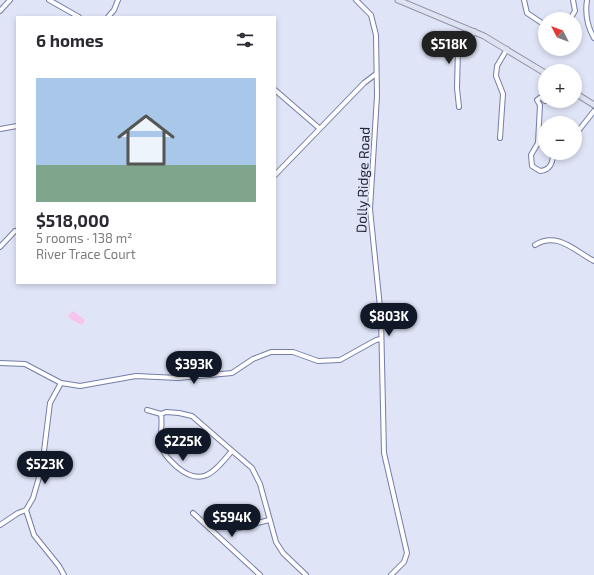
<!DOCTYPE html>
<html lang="en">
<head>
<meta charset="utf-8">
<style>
	body { margin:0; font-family:"Exo 2",sans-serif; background:#f2f2f3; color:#2b2b33; height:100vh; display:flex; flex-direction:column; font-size:15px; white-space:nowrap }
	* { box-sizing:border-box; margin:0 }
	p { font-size:13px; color:#7c7c81 }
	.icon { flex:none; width:22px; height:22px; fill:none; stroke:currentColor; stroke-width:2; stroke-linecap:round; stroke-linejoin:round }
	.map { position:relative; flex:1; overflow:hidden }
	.panel { position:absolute; left:16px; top:16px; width:260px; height:268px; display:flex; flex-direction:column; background:#fff; border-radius:0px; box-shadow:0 2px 6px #0003 }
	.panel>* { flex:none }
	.needle { width:26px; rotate:312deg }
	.tools { position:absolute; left:538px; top:12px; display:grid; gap:8px }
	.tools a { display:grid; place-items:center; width:44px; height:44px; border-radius:50%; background:#fff; box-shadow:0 2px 6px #0003; font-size:20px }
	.price { position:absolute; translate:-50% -34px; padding:0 9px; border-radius:14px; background:#111827; color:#fff; font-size:13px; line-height:26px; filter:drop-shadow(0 1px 2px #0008) }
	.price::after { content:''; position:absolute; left:50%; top:24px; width:12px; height:9px; margin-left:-6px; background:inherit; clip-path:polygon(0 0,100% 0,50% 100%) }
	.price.on { background:#222; color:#fff }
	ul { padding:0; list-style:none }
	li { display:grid; align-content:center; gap:8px; height:212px; padding:0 20px }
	li span { display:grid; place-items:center; height:124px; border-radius:0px; color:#555 }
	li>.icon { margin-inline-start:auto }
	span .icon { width:72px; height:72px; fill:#fffc; stroke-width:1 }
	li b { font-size:17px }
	h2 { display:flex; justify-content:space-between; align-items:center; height:48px; padding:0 20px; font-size:17px }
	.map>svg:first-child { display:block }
	.green { fill:#f6c4ec }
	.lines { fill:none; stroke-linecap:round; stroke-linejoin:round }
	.minor-casing { stroke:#747ea8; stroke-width:6 }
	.major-casing { stroke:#8f95aa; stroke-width:7 }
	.minor { stroke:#fff; stroke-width:4 }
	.major { stroke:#dfe3f1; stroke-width:5 }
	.labels { text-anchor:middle; stroke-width:3; stroke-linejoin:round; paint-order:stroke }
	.street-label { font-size:14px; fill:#232738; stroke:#dfe4f7 }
</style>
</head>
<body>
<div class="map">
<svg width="594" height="575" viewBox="0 0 594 575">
	<rect width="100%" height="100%" fill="#dfe4f7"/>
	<polygon class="green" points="73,311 85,320 82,325 69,318 68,316"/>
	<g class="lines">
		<defs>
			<g id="minor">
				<polyline points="49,0 79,17"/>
				<polyline points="356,0 371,15 376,35 377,96 370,209 381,317 384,453 407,553 404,562 391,575"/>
				<polyline points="524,0 527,13 545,25"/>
				<path d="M587,0C585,13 587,26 594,38"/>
				<polyline points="0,11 10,0"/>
				<polyline points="108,17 114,10 118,0"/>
				<polyline points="570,19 575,11 573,0"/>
				<polyline points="275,90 319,128"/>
				<path d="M545,101L541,97L537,100L540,105L538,143L531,155L532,166L540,171C551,170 553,162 553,153"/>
				<polyline points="459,107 457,88 458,49 470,39 474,31"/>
				<polyline points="0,129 17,126"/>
				<polyline points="575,135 594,111"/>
				<polyline points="500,138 503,94 496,76 497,66 507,49"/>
				<polyline points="538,143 545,146"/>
				<polyline points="275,175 364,83 376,74"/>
				<path d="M535,245C557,231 575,251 594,261"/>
				<polyline points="0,247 15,231"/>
				<polyline points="0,363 25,364 61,383 80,386 136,376 178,378 232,373 253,359 271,352 293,352 318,361 340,360 376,340 381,339"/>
				<polyline points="61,383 50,403 42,467 33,498 26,510 34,535 59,566 64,575"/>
				<polyline points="147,410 161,414 166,412 179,413 192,416 252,468 260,484 276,542 283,553 306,575"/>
				<path d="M161,414C163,425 159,437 162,448C164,456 171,461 177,467C202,488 214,472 231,452"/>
				<polyline points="193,513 260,575"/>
				<polyline points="0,525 18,513 26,510"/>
				<polyline points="235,529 269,520"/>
			</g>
			<g id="major">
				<polyline points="398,0 484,36 545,73"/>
				<polyline points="575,93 594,105"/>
			</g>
		</defs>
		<use href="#minor" class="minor-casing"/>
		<use href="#major" class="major-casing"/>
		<use href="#minor" class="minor"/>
		<use href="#major" class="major"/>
	</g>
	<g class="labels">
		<g class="street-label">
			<text transform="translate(363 180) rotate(-88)" y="5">Dolly Ridge Road</text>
		</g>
	</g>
</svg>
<div class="tools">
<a><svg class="needle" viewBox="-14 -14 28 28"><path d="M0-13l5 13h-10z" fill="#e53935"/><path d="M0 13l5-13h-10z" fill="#7c7c81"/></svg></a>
<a>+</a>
<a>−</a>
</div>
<b class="price on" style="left:449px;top:65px">$518K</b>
<b class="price" style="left:389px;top:337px">$803K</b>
<b class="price" style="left:194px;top:385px">$393K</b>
<b class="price" style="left:183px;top:462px">$225K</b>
<b class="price" style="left:45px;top:485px">$523K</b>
<b class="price" style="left:232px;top:538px">$594K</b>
<section class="panel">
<h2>6 homes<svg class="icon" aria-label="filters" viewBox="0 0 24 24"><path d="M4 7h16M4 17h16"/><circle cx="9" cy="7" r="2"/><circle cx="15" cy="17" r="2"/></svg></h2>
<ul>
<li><span style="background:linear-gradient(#a9c7e8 70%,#7fa58c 0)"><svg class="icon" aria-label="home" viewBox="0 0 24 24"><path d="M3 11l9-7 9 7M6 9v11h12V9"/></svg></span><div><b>$518,000</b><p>5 rooms · 138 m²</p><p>River Trace Court</p></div></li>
</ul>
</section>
</div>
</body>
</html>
